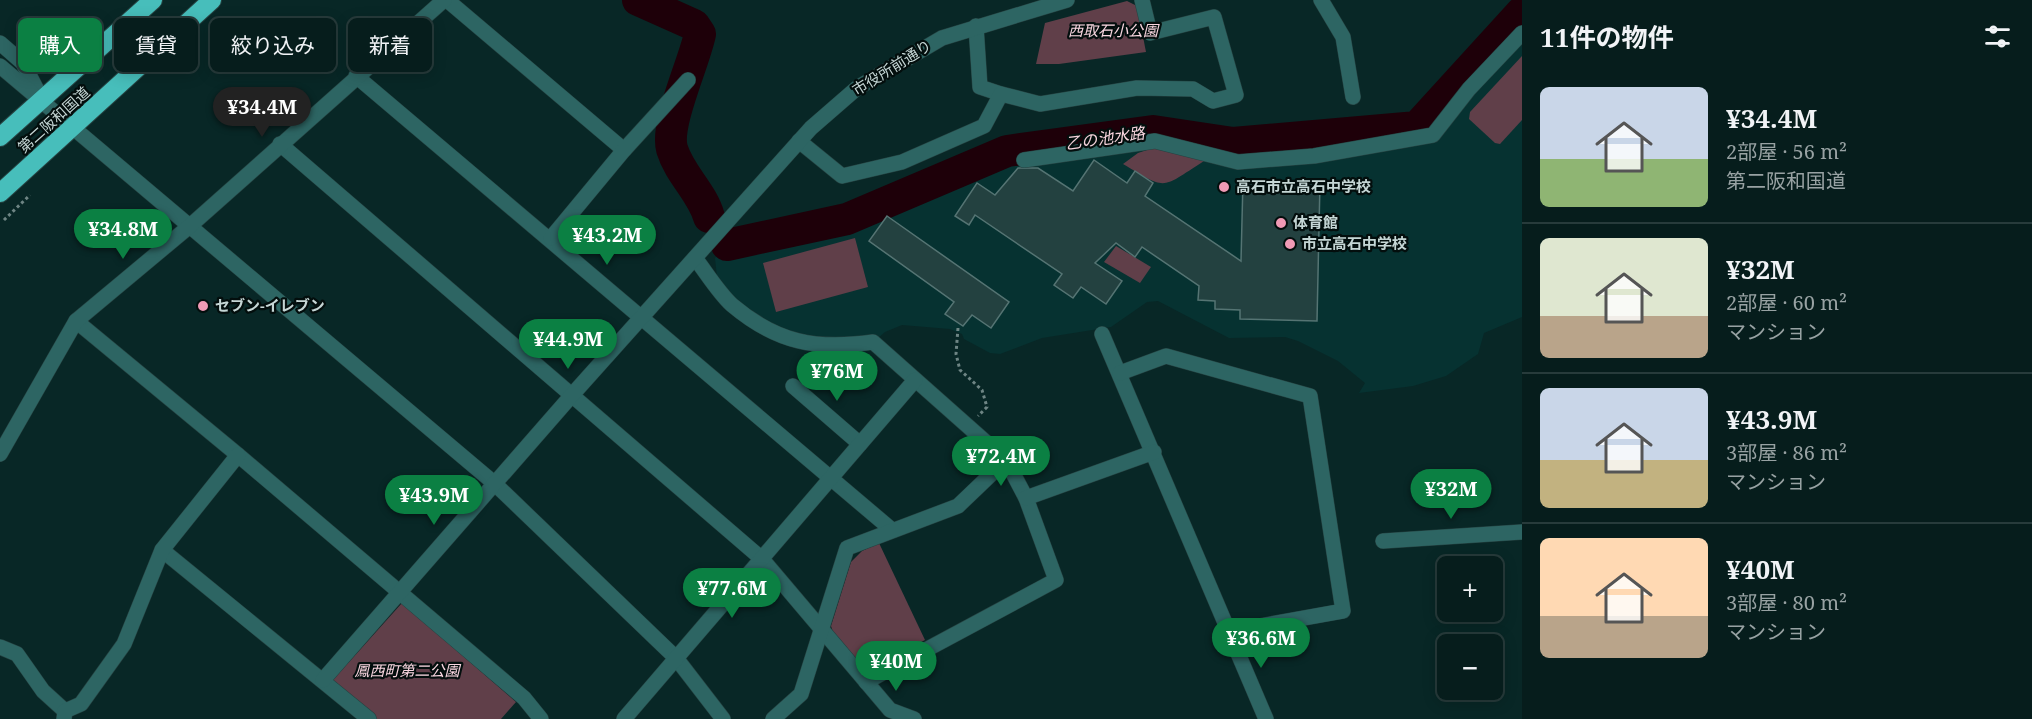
<!DOCTYPE html>
<html lang="ja">
<head>
<meta charset="utf-8">
<style>
	body { margin:0; font-family:"Noto Serif","Noto Sans JP",serif; background:#0f2625; color:#f1f3f6; height:100vh; display:flex; flex-direction:column; font-size:22px; white-space:nowrap }
	* { box-sizing:border-box; margin:0 }
	p { font-size:20px; color:#98a2a3 }
	.icon { flex:none; width:33px; height:33px; fill:none; stroke:currentColor; stroke-width:2; stroke-linecap:round; stroke-linejoin:round }
	.map { position:relative; flex:1; overflow:hidden }
	.details { display:flex; flex-direction:column; background:#061d1c; width:510px }
	.details>* { flex:none }
	.banner { position:absolute; left:18px; top:18px; width:570px; height:54px; display:flex; gap:12px }
	.controls { position:absolute; left:1437px; top:556px; display:grid; gap:12px }
	.controls a { display:grid; place-items:center; width:66px; height:66px; border-radius:9px; background:#061d1c; box-shadow:0 3px 15px #0003,0 0 0 2px #273b3b; font-size:30px }
	.price { position:absolute; translate:-50% -51px; padding:0 14px; border-radius:21px; background:#0b8043; color:#fff; font-size:20px; line-height:39px; filter:drop-shadow(0 2px 3px #0008) }
	.price::after { content:''; position:absolute; left:50%; top:36px; width:18px; height:14px; margin-left:-9px; background:inherit; clip-path:polygon(0 0,100% 0,50% 100%) }
	.price.current { background:#222; color:#fff }
	ul { padding:0; list-style:none }
	li { display:flex; align-items:center; gap:18px; height:150px; padding:0 18px }
	li+li { border-top:2px solid #273b3b }
	li span { display:grid; place-items:center; flex:none; width:168px; height:120px; border-radius:9px; color:#555 }
	li>.icon { margin-inline-start:auto }
	span .icon { width:72px; height:72px; fill:#fffc; stroke-width:1 }
	li b { font-size:26px }
	h2 { display:flex; justify-content:space-between; align-items:center; height:72px; padding:0 18px; font-size:26px }
	.pill { padding:0 21px; border-radius:9px; background:#061d1c; box-shadow:0 3px 15px #0003,0 0 0 2px #273b3b; font-size:21px; line-height:54px }
	.pill.current { background:#0b8043; color:#fff }
	main { display:flex; flex:1; min-height:0 }
	.map>svg:first-child { display:block }
	.built { fill:#063231 }
	.green { fill:#603f49 }
	.lines { fill:none; stroke-linecap:round; stroke-linejoin:round }
	.river { stroke:#1e0009; stroke-width:32 }
	.building { fill:#234140; stroke:#557473; stroke-width:1.5 }
	.minor-casing { stroke:#264342; stroke-width:16 }
	.highway-casing { stroke:#264342; stroke-width:20 }
	.path { stroke:#6e8584; stroke-width:3; stroke-dasharray:3 3; stroke-linecap:butt }
	.minor { stroke:#2d6563; stroke-width:15 }
	.highway { stroke:#47bebb; stroke-width:18 }
	.poi-dot { fill:#f09ab5; stroke:#030e0d; stroke-width:2 }
	.labels { text-anchor:middle; stroke-width:4.5; stroke-linejoin:round; paint-order:stroke }
	.park-label { font-size:15px; font-style:italic; fill:#f9d6e0; stroke:#030e0d }
	.street-label { font-size:15px; fill:#c5d6d5; stroke:#030e0d }
	.poi-label { font-size:15px; font-weight:bold; fill:#c5d6d5; stroke:#030e0d; text-anchor:start }
	.water-label { font-size:16px; font-style:italic; fill:#f6d4dd; stroke:#030e0d }
</style>
</head>
<body>
<main>
<div class="map">
<svg width="1522" height="719" viewBox="0 0 1522 719">
	<rect width="100%" height="100%" fill="#082726"/>
	<polygon class="built" points="1514,25 1522,33 1522,317 1484,333 1478,354 1446,376 1413,386 1359,393 1365,383 1338,361 1298,341 1285,337 1229,338 1158,301 1147,302 1111,327 1042,338 1000,354 990,353 964,339 962,334 950,329 902,325 885,332 877,339 826,344 756,319 737,303 717,277 715,258 726,248 847,220 1007,154 1152,133 1246,145 1412,132 1430,120"/>
	<g class="green">
		<polygon points="1127,1 1137,6 1146,52 1059,64 1036,64 1045,23"/>
		<polygon points="1522,56 1522,120 1500,144 1495,143 1469,119 1470,112"/>
		<path d="M1153,148L1204,157V161C1160,189 1168,191 1123,164L1138,153Z"/>
		<polygon points="855,238 868,287 776,312 763,263"/>
		<polygon points="1116,246 1151,267 1140,283 1104,262"/>
		<polygon points="879,543 925,640 874,666 862,665 834,635 831,626 851,562 862,551"/>
		<polygon points="402,603 516,702 501,719 375,719 331,682"/>
	</g>
	<g class="lines">
		<g class="river">
			<path d="M638,0L694,25L700,34C694,63 665,124 672,149C680,175 702,192 709,217"/>
			<polyline points="727,245 847,219 1007,151 1153,131 1233,143 1417,127 1521,13"/>
		</g>
	</g>
	<g class="building">
		<polygon points="1094,160 1127,183 1135,171 1153,183 1145,196 1241,261 1243,180 1320,182 1317,321 1240,319 1240,310 1215,309 1215,301 1198,300 1199,286 1142,247 1135,257 1116,243 1095,263 1122,281 1106,304 1081,287 1073,298 1054,285 1062,274 975,215 969,225 955,216 977,183 995,195 1018,168 1038,168 1073,191"/>
		<polygon points="887,216 1009,302 991,328 972,315 963,326 945,314 954,302 869,241"/>
	</g>
	<g class="lines">
		<defs>
			<g id="minor">
				<polyline points="447,0 624,150"/>
				<polyline points="1321,0 1343,37 1353,97"/>
				<polyline points="976,26 980,87 1001,94"/>
				<polyline points="0,43 23,63 39,94"/>
				<polyline points="0,66 494,483 676,658 723,719"/>
				<polyline points="356,76 892,530"/>
				<polyline points="799,141 842,176 902,162 984,126 1001,94 1040,104 1137,88 1193,89 1213,101 1236,95 1214,17 1150,33 1142,0"/>
				<polyline points="280,144 762,559 890,710 914,719"/>
				<polyline points="1024,160 1155,141 1238,162 1314,156 1433,135 1469,89 1522,33"/>
				<polyline points="551,238 624,150 688,80"/>
				<path d="M695,258C706,272 718,292 732,305C777,343 816,350 873,342L1006,460L1026,498L1056,580L866,682"/>
				<polyline points="76,321 238,455 524,698 541,719"/>
				<polyline points="1102,334 1266,719"/>
				<polyline points="1120,373 1166,356 1310,396 1343,611 1227,632"/>
				<polyline points="793,386 860,444"/>
				<polyline points="0,454 76,321 191,225 444,0"/>
				<polyline points="1026,498 1154,452"/>
				<polyline points="1383,541 1522,532"/>
				<polyline points="162,550 369,719"/>
				<polyline points="0,647 17,654 43,691 65,711"/>
				<polyline points="323,680 572,395 811,128 857,88 942,38 1067,0"/>
				<polyline points="64,719 65,711 81,704 124,644 162,550 238,455"/>
				<polyline points="624,719 915,380"/>
				<polyline points="773,719 801,694 847,548 958,506 1006,460"/>
			</g>
			<g id="highway">
				<polyline points="0,137 153,0"/>
				<polyline points="0,193 212,0"/>
			</g>
		</defs>
		<use href="#minor" class="minor-casing"/>
		<use href="#highway" class="highway-casing"/>
		<g class="path">
			<polyline points="4,220 30,195"/>
			<polyline points="958,328 956,354 960,370 982,390 987,407 978,416"/>
		</g>
		<use href="#minor" class="minor"/>
		<use href="#highway" class="highway"/>
	</g>
	<g class="poi-dot">
		<circle cx="1224" cy="187" r="6"/>
		<circle cx="1281" cy="223" r="6"/>
		<circle cx="1290" cy="244" r="6"/>
		<circle cx="203" cy="306" r="6"/>
	</g>
	<g class="labels">
		<g class="park-label">
			<text x="1113" y="36">西取石小公園</text>
			<text x="407" y="676">鳳西町第二公園</text>
		</g>
		<g class="street-label">
			<text transform="translate(892 68) rotate(-32)" y="5">市役所前通り</text>
			<text transform="translate(54 120) rotate(-42)" y="5">第二阪和国道</text>
		</g>
		<g class="poi-label">
			<text x="1236" y="192">高石市立高石中学校</text>
			<text x="1293" y="228">体育館</text>
			<text x="1302" y="249">市立高石中学校</text>
			<text x="215" y="311">セブン-イレブン</text>
		</g>
		<g class="water-label">
			<text transform="translate(1105 138) rotate(-8)" y="6">乙の池水路</text>
		</g>
	</g>
</svg>
<div class="controls">
<a>+</a>
<a>−</a>
</div>
<b class="price current" style="left:262px;top:138px">¥34.4M</b>
<b class="price" style="left:123px;top:260px">¥34.8M</b>
<b class="price" style="left:607px;top:266px">¥43.2M</b>
<b class="price" style="left:568px;top:370px">¥44.9M</b>
<b class="price" style="left:837px;top:402px">¥76M</b>
<b class="price" style="left:1001px;top:487px">¥72.4M</b>
<b class="price" style="left:1451px;top:520px">¥32M</b>
<b class="price" style="left:434px;top:526px">¥43.9M</b>
<b class="price" style="left:732px;top:619px">¥77.6M</b>
<b class="price" style="left:1261px;top:669px">¥36.6M</b>
<b class="price" style="left:896px;top:692px">¥40M</b>
<div class="banner">
<a class="pill current">購入</a>
<a class="pill">賃貸</a>
<a class="pill">絞り込み</a>
<a class="pill">新着</a>
</div>
</div>
<section class="details">
<h2>11件の物件<svg class="icon" aria-label="filters" viewBox="0 0 24 24"><path d="M4 7h16M4 17h16"/><circle cx="9" cy="7" r="2"/><circle cx="15" cy="17" r="2"/></svg></h2>
<ul>
<li><span style="background:linear-gradient(#c9d6e8 60%,#8fb573 0)"><svg class="icon" aria-label="home" viewBox="0 0 24 24"><path d="M3 11l9-7 9 7M6 9v11h12V9"/></svg></span><div><b>¥34.4M</b><p>2部屋 · 56 m²</p><p>第二阪和国道</p></div></li>
<li><span style="background:linear-gradient(#dfe7d0 65%,#b9a48a 0)"><svg class="icon" aria-label="home" viewBox="0 0 24 24"><path d="M3 11l9-7 9 7M6 9v11h12V9"/></svg></span><div><b>¥32M</b><p>2部屋 · 60 m²</p><p>マンション</p></div></li>
<li><span style="background:linear-gradient(#c9d6e8 60%,#c2b280 0)"><svg class="icon" aria-label="home" viewBox="0 0 24 24"><path d="M3 11l9-7 9 7M6 9v11h12V9"/></svg></span><div><b>¥43.9M</b><p>3部屋 · 86 m²</p><p>マンション</p></div></li>
<li><span style="background:linear-gradient(#ffd9b3 65%,#b9a48a 0)"><svg class="icon" aria-label="home" viewBox="0 0 24 24"><path d="M3 11l9-7 9 7M6 9v11h12V9"/></svg></span><div><b>¥40M</b><p>3部屋 · 80 m²</p><p>マンション</p></div></li>
</ul>
</section>
</main>
</body>
</html>
